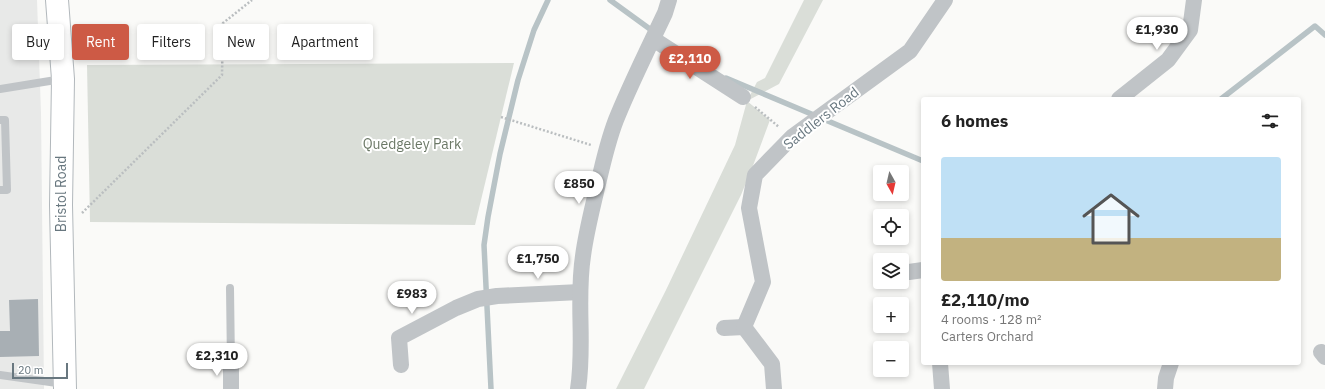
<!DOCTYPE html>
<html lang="en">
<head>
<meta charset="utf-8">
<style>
	body { margin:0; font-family:"IBM Plex Sans",sans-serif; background:#f6f6f6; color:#222; height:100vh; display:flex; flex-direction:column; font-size:15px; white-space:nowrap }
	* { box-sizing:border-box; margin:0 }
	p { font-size:13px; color:#767676 }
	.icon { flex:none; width:22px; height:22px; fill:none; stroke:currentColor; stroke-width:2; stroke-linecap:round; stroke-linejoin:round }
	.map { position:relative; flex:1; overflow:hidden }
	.details { position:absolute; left:921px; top:97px; width:380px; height:268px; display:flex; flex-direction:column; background:#fff; border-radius:4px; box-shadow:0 2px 6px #0003 }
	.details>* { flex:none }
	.banner { position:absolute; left:12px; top:24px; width:380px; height:36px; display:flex; gap:8px }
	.needle { width:26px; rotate:172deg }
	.controls { position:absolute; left:873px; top:165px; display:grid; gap:8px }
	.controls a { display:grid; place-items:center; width:36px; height:36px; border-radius:4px; background:#fff; box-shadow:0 2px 6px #0003; font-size:20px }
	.scale { position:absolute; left:12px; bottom:10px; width:56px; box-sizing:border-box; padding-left:4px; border:2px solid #68777f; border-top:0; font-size:11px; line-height:14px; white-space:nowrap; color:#68777f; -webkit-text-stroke:3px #fff; paint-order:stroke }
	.price { position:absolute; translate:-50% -34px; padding:0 9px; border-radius:14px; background:#fff; color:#222; font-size:13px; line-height:26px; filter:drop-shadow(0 1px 2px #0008) }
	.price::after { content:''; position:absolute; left:50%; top:24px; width:12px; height:9px; margin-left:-6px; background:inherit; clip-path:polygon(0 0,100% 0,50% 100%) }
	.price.current { background:#cd5a45; color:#fff }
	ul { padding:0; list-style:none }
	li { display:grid; align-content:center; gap:8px; height:212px; padding:0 20px }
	li span { display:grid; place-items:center; height:124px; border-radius:4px; color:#555 }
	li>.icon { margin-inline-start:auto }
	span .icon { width:72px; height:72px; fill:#fffc; stroke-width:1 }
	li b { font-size:17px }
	h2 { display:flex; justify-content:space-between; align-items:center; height:48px; padding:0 20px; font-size:17px }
	.tag { padding:0 14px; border-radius:4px; background:#fff; box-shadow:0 2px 6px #0003; font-size:14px; line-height:36px }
	.tag.current { background:#cd5a45; color:#fff }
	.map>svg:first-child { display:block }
	.built { fill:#e8e9e8 }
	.green { fill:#daded8 }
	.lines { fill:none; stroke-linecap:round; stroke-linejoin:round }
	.stream { stroke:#b8c3c6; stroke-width:5.5 }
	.building { fill:#a8afb4 }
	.secondary-casing { stroke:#b2b8bc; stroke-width:24 }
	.path { stroke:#babec0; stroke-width:2.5; stroke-dasharray:2 2; stroke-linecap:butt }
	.lane { stroke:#c0c4c7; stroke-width:8 }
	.street { stroke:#c0c4c7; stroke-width:16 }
	.secondary { stroke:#fff; stroke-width:22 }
	.labels { text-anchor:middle; stroke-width:4; stroke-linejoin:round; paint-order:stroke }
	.street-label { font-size:14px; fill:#68777f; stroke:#fff }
	.park-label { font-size:14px; fill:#6b7866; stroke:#fff }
</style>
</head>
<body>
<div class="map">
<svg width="1325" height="389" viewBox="0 0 1325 389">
	<rect width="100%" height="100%" fill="#fafaf8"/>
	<polygon class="built" points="0,0 37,0 41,113 44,389 0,389"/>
	<g class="green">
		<polygon points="804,0 823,0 779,84 747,101 770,120 754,163 741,195 644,389 616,389 666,290 735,145 747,101 757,82 765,78"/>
		<polygon points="514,63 475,225 90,222 87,65"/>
	</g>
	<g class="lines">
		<g class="stream">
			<polyline points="610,0 654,32"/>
			<polyline points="726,78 923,161"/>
			<polyline points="1221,99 1315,26 1325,35"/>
			<polyline points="491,389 484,245 488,217 500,154 518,80 534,30 548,0"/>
		</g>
	</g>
	<polygon class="building" points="38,299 39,356 0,357 0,331 10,331 9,300"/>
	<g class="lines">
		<defs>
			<polyline id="secondary" points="57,0 63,79 61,205 65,389"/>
		</defs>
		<use href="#secondary" class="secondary-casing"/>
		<g class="path">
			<polyline points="755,107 779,127"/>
			<polyline points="501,117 591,145"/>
			<polyline points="82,213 222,75 223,23 252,0"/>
		</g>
		<g class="lane">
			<polyline points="0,89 62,79"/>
			<polyline points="0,120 5,120 7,190 0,190"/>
			<polyline points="230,288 231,365"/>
			<polyline points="0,375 64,384"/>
		</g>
		<g class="street">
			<polyline points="653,39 743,97"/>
			<polyline points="1119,99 1168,60 1190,30 1194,0"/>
			<polyline points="909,272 923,270"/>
			<polyline points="724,328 744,327"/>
			<polyline points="1321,352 1325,357"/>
			<polyline points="940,363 942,389"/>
			<polyline points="401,365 399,338 456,308 478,299 497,296 580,292"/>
			<polyline points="231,389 231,365"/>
			<path d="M578,389C585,345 576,300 583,256C586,233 592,210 597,188C603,164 608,138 618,115C632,81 649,47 665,13L669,0"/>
			<polyline points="774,389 772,364 744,327 763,282 749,208 755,175 792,137 910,51 945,0"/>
			<polyline points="1165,389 1166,378 1171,363"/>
		</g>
		<use href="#secondary" class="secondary"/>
	</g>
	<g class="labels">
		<g class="street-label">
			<text transform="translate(821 118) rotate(-38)" y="5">Saddlers Road</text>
			<text transform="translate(61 194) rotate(-90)" y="5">Bristol Road</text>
		</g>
		<g class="park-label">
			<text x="412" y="149">Quedgeley Park</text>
		</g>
	</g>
</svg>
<div class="controls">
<a><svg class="needle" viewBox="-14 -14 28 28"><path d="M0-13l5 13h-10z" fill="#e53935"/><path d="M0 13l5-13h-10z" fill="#767676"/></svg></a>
<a><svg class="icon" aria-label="locate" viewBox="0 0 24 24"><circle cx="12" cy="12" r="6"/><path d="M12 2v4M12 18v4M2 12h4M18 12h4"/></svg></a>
<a><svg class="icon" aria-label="layers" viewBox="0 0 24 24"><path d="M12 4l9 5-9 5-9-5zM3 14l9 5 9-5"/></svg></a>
<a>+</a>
<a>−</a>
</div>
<div class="scale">20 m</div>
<b class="price" style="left:1157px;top:51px">£1,930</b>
<b class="price current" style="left:690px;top:80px">£2,110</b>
<b class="price" style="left:579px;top:205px">£850</b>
<b class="price" style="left:538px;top:280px">£1,750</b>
<b class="price" style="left:412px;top:315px">£983</b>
<b class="price" style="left:217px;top:377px">£2,310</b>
<div class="banner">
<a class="tag">Buy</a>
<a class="tag current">Rent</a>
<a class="tag">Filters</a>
<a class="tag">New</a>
<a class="tag">Apartment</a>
</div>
<section class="details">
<h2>6 homes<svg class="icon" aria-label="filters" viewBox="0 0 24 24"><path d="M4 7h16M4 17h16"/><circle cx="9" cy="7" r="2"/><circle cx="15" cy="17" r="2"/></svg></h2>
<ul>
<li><span style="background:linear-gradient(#bfe0f5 65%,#c2b280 0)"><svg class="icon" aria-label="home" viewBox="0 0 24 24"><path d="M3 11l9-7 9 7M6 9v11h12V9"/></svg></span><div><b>£2,110/mo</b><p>4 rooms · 128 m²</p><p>Carters Orchard</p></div></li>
</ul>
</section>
</div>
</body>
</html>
